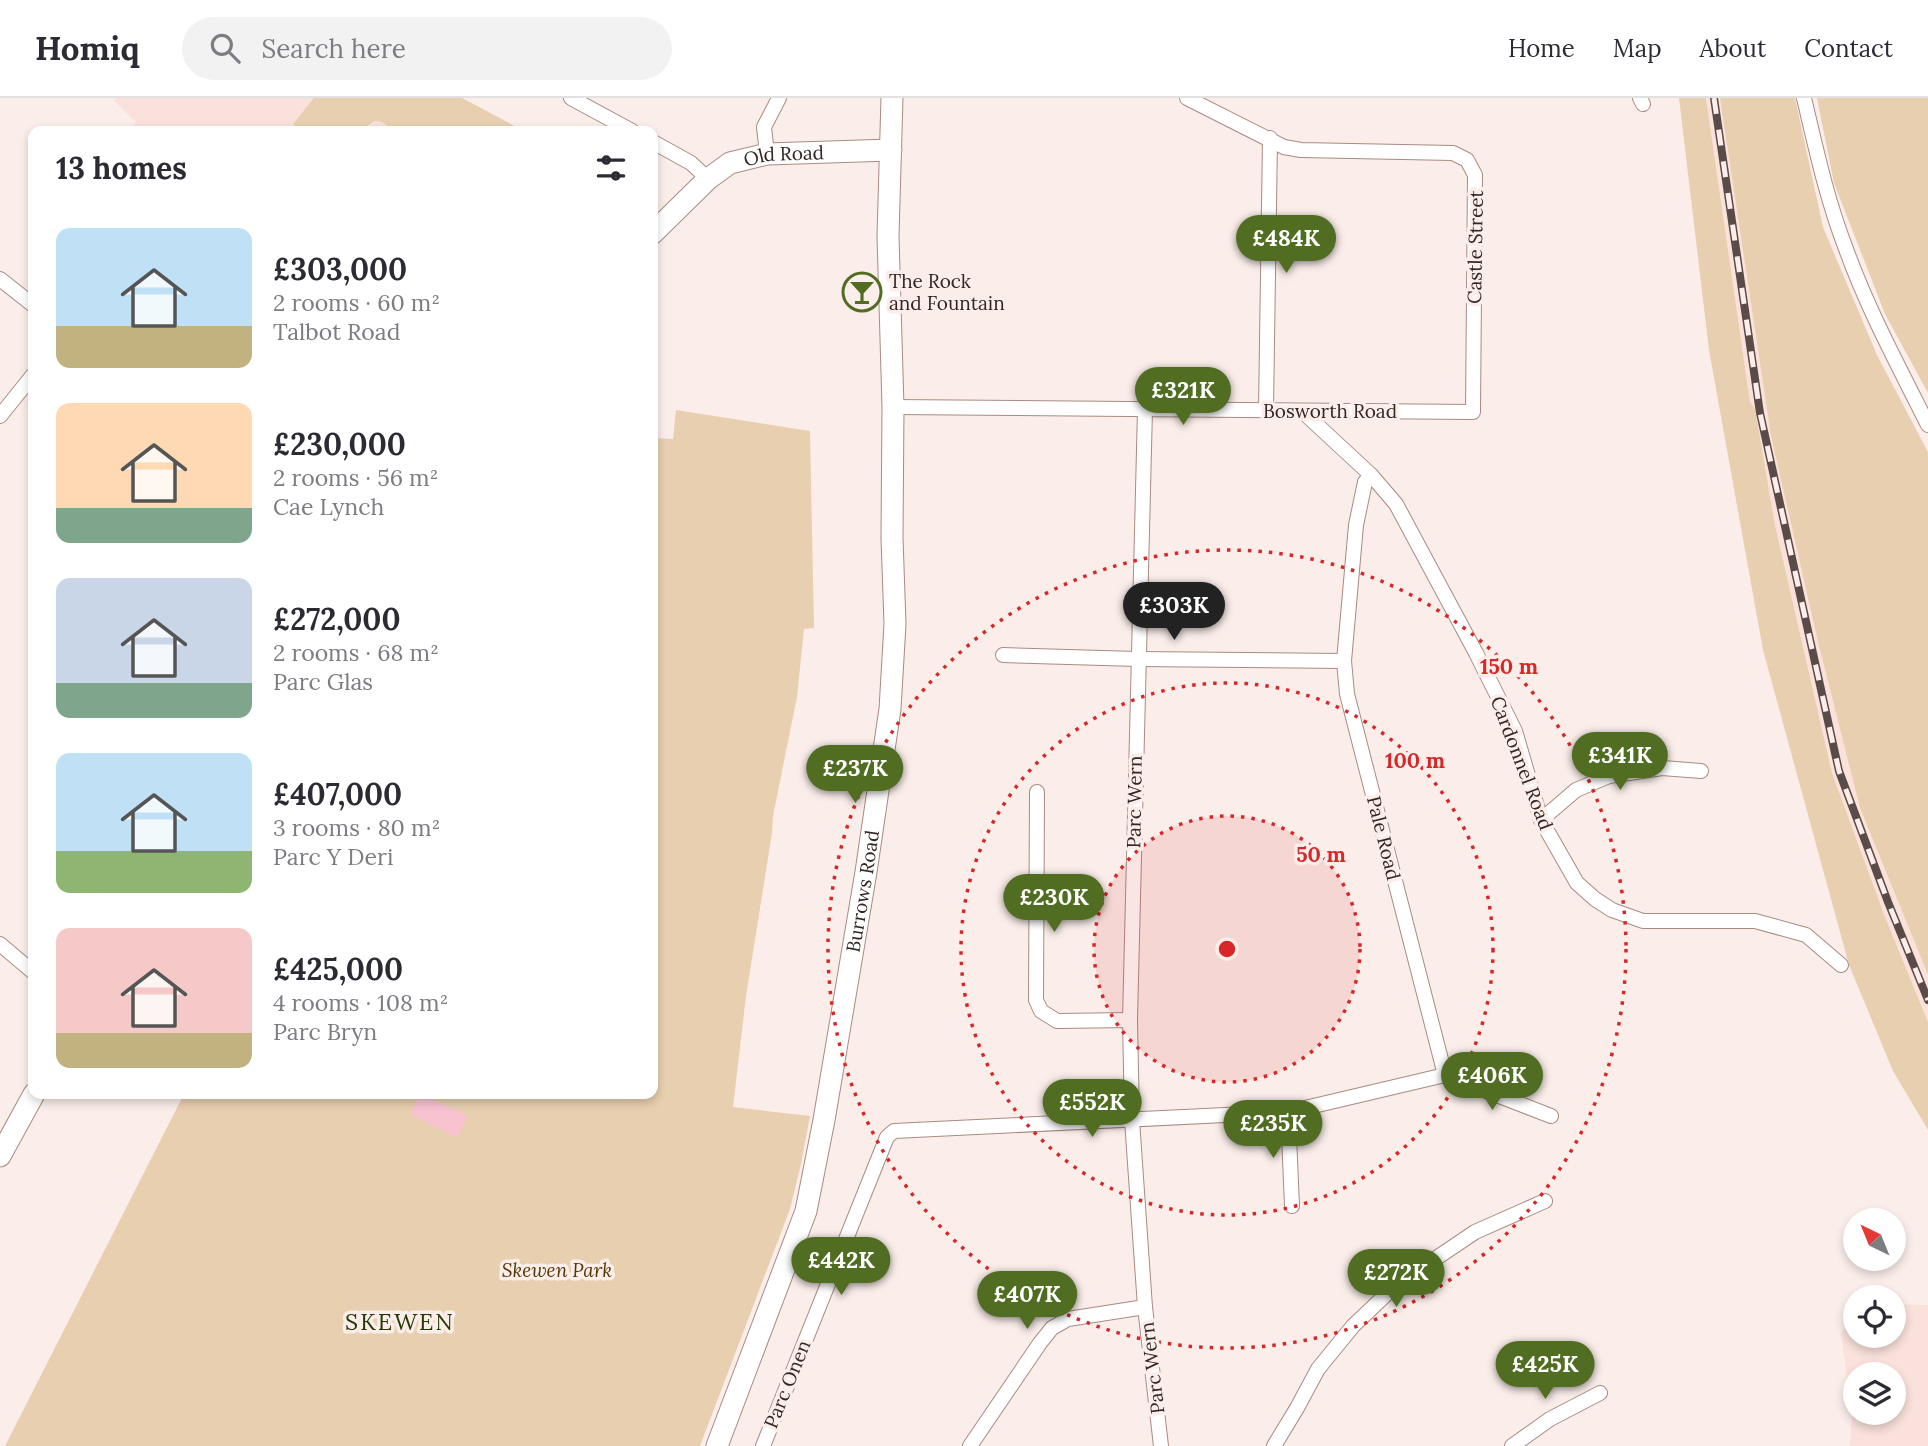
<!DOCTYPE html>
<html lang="en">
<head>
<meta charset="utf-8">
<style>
	body { margin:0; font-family:Lora,serif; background:#f2f2f3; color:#2b2b33; height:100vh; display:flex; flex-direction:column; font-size:26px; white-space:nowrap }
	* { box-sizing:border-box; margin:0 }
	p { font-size:23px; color:#7c7c81 }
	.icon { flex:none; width:38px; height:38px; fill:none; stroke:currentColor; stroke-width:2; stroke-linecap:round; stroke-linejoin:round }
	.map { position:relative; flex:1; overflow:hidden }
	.details { position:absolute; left:28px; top:28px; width:630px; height:973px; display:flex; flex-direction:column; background:#fff; border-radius:14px; box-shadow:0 4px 10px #0003 }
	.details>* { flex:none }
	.needle { width:46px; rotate:317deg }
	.fabs { position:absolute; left:1843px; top:1110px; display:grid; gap:14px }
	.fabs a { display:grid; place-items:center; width:63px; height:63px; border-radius:50%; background:#fff; box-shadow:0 4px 10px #0003; font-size:35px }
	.price { position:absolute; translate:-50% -60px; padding:0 16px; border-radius:24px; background:#506d22; color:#fff; font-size:23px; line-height:46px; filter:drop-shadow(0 2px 4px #0008) }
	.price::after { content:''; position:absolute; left:50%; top:42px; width:21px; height:16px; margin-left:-10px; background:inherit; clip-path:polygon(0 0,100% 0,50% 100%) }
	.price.active { background:#222; color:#fff }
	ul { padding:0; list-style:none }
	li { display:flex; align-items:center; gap:21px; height:175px; padding:0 28px }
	li span { display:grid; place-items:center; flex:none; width:196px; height:140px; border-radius:14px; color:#555 }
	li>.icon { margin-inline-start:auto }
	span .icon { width:84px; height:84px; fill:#fffc; stroke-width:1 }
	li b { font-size:30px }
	h2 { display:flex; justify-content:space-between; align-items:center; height:84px; padding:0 28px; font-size:30px }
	header { display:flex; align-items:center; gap:42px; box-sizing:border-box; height:98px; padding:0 35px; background:#fff; border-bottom:2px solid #e1e1e2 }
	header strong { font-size:33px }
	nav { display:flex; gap:38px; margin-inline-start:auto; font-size:24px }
	.search { width:490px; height:63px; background:#f2f2f3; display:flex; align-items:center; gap:18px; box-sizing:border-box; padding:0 24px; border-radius:38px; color:#7c7c81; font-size:26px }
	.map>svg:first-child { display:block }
	.built { fill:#fae1db; fill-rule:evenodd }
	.green { fill:#e8cfaf }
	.water { fill:#f8c2d1 }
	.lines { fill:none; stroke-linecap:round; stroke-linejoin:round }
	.street-casing { stroke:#a88b83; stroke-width:16 }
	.secondary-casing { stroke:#a88b83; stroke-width:23 }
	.street { stroke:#fff; stroke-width:14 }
	.secondary { stroke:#fff; stroke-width:21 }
	.rail-casing { stroke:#584b48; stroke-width:8 }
	.rail { stroke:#fbeeea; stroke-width:5; stroke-dasharray:16; stroke-linecap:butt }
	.ring { fill:none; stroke:#d62828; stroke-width:3.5; stroke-dasharray:3.5 7 }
	.labels { text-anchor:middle; stroke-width:7; stroke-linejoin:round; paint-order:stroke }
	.street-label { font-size:19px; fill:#322623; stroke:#fbeeea }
	.poi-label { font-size:19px; fill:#322623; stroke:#fbeeea; text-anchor:start }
	.park-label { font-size:19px; font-style:italic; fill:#563702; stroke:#fbeeea }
	.quarter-label { font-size:23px; letter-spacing:2px; fill:#263903; stroke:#fbeeea }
	.centre { fill:#d62828; stroke:#fbeeea; stroke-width:3.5 }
	.ring-label { font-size:21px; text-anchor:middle; font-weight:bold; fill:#d62828; stroke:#fbeeea; stroke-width:7; stroke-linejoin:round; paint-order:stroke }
</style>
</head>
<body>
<header>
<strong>Homiq</strong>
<div class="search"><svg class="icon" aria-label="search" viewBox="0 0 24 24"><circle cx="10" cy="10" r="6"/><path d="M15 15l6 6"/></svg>Search here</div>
<nav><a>Home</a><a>Map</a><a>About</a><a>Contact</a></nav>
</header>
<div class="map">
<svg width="1928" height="1348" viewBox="0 0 1928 1348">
	<rect width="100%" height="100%" fill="#fbeeea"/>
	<g class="built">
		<polygon points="117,0 462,0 524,33 129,33 136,24 114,3"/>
		<polygon points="1706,0 1720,0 1771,338 1818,544 1860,710 1928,877 1928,924 1885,819 1832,675 1775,427 1755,311 1750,304"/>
		<path d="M1894,1206L1928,1207V1348H1850L1852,1316L1841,1235L1852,1221L1855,1220V1237H1894ZM1855,1276H1894V1314H1855Z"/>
	</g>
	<g class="green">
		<polygon points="314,0 462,0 524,33 395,33 382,24 374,23 365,30 364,33 301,33 293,26"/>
		<polygon points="1679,0 1706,0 1750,304 1755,311 1775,427 1832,675 1885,819 1928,924 1928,1032 1893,973 1849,867 1763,552 1709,252"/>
		<polygon points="1720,0 1795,0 1823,129 1877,257 1928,354 1928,877 1860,710 1818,544 1771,338"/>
		<polygon points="1817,0 1928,0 1928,295 1885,216 1834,85"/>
		<polygon points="676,312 810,333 814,530 804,531 797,599 773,718 772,735 746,898 733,1009 810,1018 801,1066 790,1111 700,1348 5,1348 184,996 653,996 653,340 673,341"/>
	</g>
	<polygon class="water" points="420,996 468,1018 457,1039 410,1016"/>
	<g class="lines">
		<defs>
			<g id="street">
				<polyline points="571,0 632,33"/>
				<polyline points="1640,0 1643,6"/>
				<path d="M1804,0C1816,51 1827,102 1846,151C1868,212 1899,269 1928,327"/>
				<polyline points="653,44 691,65 708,81"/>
				<polyline points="767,56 764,29 779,0"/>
				<polyline points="0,181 33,207"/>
				<polyline points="893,309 1473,314 1475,77 1467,62 1453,55 1301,52 1284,49 1187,0"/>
				<polyline points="1145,311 1130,922 1132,1022 1145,1209 1161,1348"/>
				<polyline points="1266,312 1270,40"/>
				<polyline points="1302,313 1371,377 1396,406 1476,555 1515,633 1541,722 1577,785 1595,801 1612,812 1643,823 1755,823 1806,837 1841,867"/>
				<polyline points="0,318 33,277"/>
				<polyline points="1003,557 1137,561 1344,563"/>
				<polyline points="1037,694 1036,902 1041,913 1057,923 1130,922"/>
				<polyline points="1541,722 1576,692 1609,678 1662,670 1701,673"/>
				<polyline points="0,846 33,874"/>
				<polyline points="1445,977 1551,1018"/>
				<polyline points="1288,1014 1292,1108"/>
				<polyline points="763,1348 887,1039 894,1033 1288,1014 1445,977 1347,596 1344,563 1356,427 1365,384 1371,377"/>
				<polyline points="970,1348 1040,1245 1052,1230 1068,1221 1145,1209"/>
				<polyline points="1274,1348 1297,1310 1318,1271 1353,1228 1395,1188 1475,1134 1545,1103"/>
				<polyline points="1512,1348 1550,1321 1600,1295"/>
			</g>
			<g id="secondary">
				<path id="s1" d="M653,135L708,81L730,65L767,56L891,52"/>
				<polyline points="0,1058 34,996"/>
				<path id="s2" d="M717,1348L806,1113L824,1022L866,774L890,611L895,526L892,440L893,309L888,138L892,0"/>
			</g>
		</defs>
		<use href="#street" class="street-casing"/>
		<use href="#secondary" class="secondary-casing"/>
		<use href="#street" class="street"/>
		<use href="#secondary" class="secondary"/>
		<defs>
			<polyline id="rail" points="1714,0 1760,315 1839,673 1888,804 1928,902"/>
		</defs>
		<use href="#rail" class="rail-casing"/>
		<use href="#rail" class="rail"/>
	</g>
	<circle cx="1227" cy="851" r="133" fill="#d62828" fill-opacity=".12"/>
	<g class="ring">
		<circle cx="1227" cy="851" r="133"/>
		<circle cx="1227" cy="851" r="266"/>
		<circle cx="1227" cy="851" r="399"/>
	</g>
	<defs>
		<symbol id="bar-ring" viewBox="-11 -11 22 22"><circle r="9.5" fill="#fbeeea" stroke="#506d22" stroke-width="1.5"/><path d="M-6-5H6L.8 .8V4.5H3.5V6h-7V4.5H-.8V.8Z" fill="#506d22"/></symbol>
	</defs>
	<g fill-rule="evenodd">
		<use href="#bar-ring" x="840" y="172" width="44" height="44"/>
	</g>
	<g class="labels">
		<g class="street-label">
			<text dy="7" stroke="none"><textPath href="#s1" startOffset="159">Old Road</textPath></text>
			<text transform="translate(1475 149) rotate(-89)" y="7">Castle Street</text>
			<text x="1330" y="320">Bosworth Road</text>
			<text transform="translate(1522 665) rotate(69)" y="7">Cardonnel Road</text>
			<text transform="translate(1134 704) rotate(-89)" y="7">Parc Wern</text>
			<text transform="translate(1384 740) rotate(76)" y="7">Pale Road</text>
			<text dy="7" stroke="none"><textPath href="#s2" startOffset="576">Burrows Road</textPath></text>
			<text transform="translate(1152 1270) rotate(-97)" y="7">Parc Wern</text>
			<text transform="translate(787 1286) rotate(-68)" y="7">Parc Onen</text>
		</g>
		<g class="poi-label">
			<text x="889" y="190">The Rock<tspan x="889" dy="22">and Fountain</tspan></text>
		</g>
		<g class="park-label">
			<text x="557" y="1179">Skewen Park</text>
		</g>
		<g class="quarter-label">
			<text x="400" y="1232">SKEWEN</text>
		</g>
	</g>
	<circle cx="1227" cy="851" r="10" class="centre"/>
	<g class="ring-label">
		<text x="1509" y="576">150 m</text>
		<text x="1415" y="670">100 m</text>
		<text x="1321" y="764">50 m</text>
	</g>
</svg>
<div class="fabs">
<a><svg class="needle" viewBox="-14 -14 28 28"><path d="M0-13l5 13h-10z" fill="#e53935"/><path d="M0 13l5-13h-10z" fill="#7c7c81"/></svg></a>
<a><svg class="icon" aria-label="locate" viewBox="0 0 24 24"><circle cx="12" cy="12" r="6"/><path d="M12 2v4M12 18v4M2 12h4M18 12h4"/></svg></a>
<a><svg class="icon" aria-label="layers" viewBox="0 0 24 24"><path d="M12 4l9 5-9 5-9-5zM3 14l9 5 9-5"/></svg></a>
</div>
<b class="price" style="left:1286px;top:177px">£484K</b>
<b class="price" style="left:1183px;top:329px">£321K</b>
<b class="price active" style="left:1174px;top:544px">£303K</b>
<b class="price" style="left:1620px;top:694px">£341K</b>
<b class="price" style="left:855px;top:707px">£237K</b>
<b class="price" style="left:1054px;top:836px">£230K</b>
<b class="price" style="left:1492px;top:1014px">£406K</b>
<b class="price" style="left:1092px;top:1041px">£552K</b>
<b class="price" style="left:1273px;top:1062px">£235K</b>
<b class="price" style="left:841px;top:1199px">£442K</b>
<b class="price" style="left:1396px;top:1211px">£272K</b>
<b class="price" style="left:1027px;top:1233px">£407K</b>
<b class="price" style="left:1545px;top:1303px">£425K</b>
<section class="details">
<h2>13 homes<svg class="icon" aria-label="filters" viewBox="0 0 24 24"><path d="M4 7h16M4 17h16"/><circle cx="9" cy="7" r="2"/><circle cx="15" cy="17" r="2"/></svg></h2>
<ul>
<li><span style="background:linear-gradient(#bfe0f5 70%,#c2b280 0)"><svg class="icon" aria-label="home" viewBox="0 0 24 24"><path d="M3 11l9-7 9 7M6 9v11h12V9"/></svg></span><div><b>£303,000</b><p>2 rooms · 60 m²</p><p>Talbot Road</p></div></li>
<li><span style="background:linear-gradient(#ffd9b3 75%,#7fa58c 0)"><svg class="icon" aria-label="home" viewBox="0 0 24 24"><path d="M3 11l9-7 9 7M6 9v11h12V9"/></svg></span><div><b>£230,000</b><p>2 rooms · 56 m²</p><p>Cae Lynch</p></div></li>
<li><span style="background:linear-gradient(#c9d6e8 75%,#7fa58c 0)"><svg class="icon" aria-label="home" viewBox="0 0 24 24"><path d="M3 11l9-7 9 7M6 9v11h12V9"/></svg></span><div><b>£272,000</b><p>2 rooms · 68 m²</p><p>Parc Glas</p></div></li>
<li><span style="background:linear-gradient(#bfe0f5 70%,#8fb573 0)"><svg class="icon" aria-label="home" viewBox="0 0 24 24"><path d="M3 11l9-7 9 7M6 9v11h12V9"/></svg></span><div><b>£407,000</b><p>3 rooms · 80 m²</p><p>Parc Y Deri</p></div></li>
<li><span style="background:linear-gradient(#f6c9c9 75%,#c2b280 0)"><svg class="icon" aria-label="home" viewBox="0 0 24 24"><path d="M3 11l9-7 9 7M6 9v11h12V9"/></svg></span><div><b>£425,000</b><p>4 rooms · 108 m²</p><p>Parc Bryn</p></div></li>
</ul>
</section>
</div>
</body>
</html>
